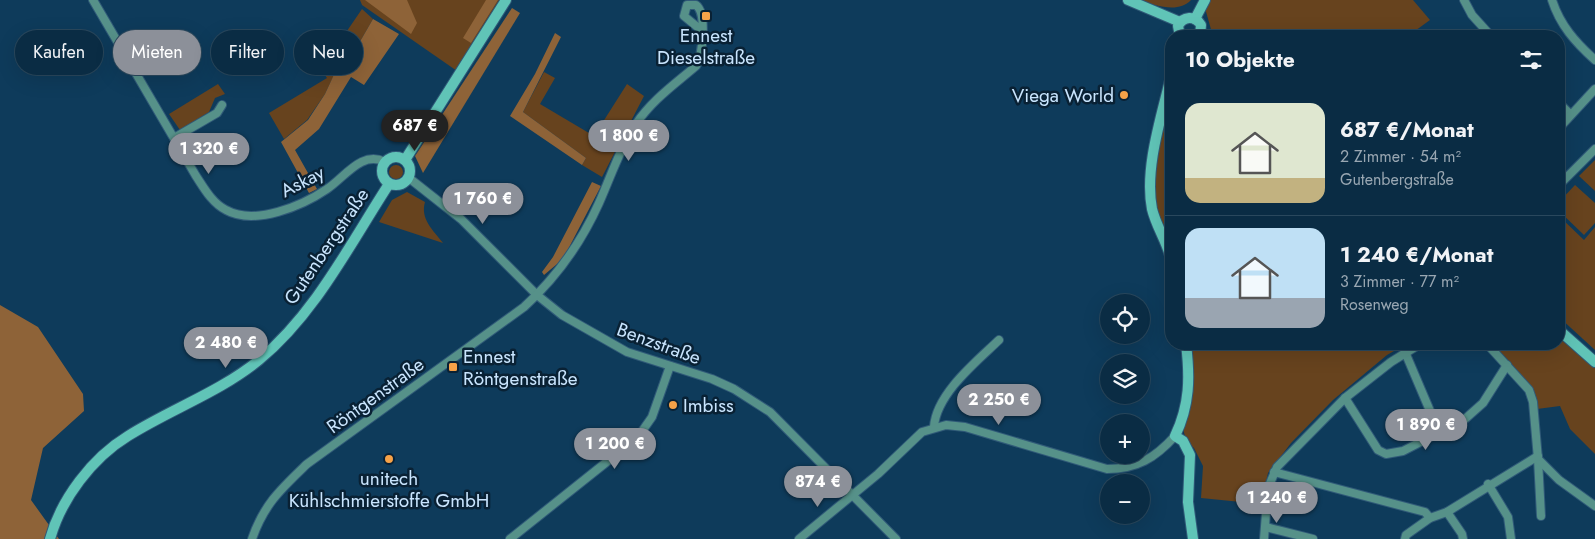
<!DOCTYPE html>
<html lang="de">
<head>
<meta charset="utf-8">
<style>
	body { margin:0; font-family:Jost,sans-serif; background:#13344b; color:#f1f3f6; height:100vh; display:flex; flex-direction:column; font-size:19px; white-space:nowrap }
	* { box-sizing:border-box; margin:0 }
	p { font-size:16px; color:#99a7b2 }
	.icon { flex:none; width:28px; height:28px; fill:none; stroke:currentColor; stroke-width:2; stroke-linecap:round; stroke-linejoin:round }
	.map { position:relative; flex:1; overflow:hidden }
	.side { position:absolute; left:1165px; top:30px; width:400px; height:320px; display:flex; flex-direction:column; background:#0a2c44; border-radius:20px; box-shadow:0 5px 20px #0002,0 0 0 1px #2a485d }
	.side>* { flex:none }
	.hud { position:absolute; left:15px; top:30px; width:475px; height:45px; display:flex; gap:10px }
	.controls { position:absolute; left:1100px; top:294px; display:grid; gap:10px }
	.controls a { display:grid; place-items:center; width:50px; height:50px; border-radius:50%; background:#0a2c44; box-shadow:0 5px 20px #0002,0 0 0 1px #2a485d; font-size:25px }
	.price { position:absolute; translate:-50% -42px; padding:0 11px; border-radius:18px; background:#8c9099; color:#fff; font-size:16px; line-height:32px; filter:drop-shadow(0 1px 2px #0008) }
	.price::after { content:''; position:absolute; left:50%; top:30px; width:15px; height:11px; margin-left:-8px; background:inherit; clip-path:polygon(0 0,100% 0,50% 100%) }
	.price.active { background:#222; color:#fff }
	ul { padding:0; list-style:none }
	li { display:flex; align-items:center; gap:15px; height:125px; padding:0 20px }
	li+li { border-top:1px solid #2a485d }
	li span { display:grid; place-items:center; flex:none; width:140px; height:100px; border-radius:15px; color:#555 }
	li>.icon { margin-inline-start:auto }
	span .icon { width:60px; height:60px; fill:#fffc; stroke-width:1 }
	li b { font-size:21px }
	h2 { display:flex; justify-content:space-between; align-items:center; height:60px; padding:0 20px; font-size:21px }
	.tag { padding:0 18px; border-radius:22px; background:#0a2c44; box-shadow:0 5px 20px #0002,0 0 0 1px #2a485d; font-size:18px; line-height:45px }
	.tag.active { background:#8c9099; color:#fff }
	.map>svg:first-child { display:block }
	.green { fill:#67431e }
	.forest { fill:#8e6338 }
	.lines { fill:none; stroke-linecap:round; stroke-linejoin:round }
	.street-casing { stroke:#305a78; stroke-width:10 }
	.secondary-casing { stroke:#305a78; stroke-width:12 }
	.street { stroke:#569189; stroke-width:8 }
	.secondary { stroke:#60c4b7; stroke-width:10 }
	.poi-dot { fill:#f6a248; stroke:#092134; stroke-width:2 }
	.labels { text-anchor:middle; stroke-width:5; stroke-linejoin:round; paint-order:stroke }
	.poi-label { font-size:19px; fill:#c9e5fe; stroke:#092134 }
	.street-label { font-size:19px; fill:#c9e5fe; stroke:#092134 }
</style>
</head>
<body>
<div class="map">
<svg width="1595" height="539" viewBox="0 0 1595 539">
	<rect width="100%" height="100%" fill="#0e3b5b"/>
	<g class="green">
		<polygon points="360,0 506,0 457,71 362,5"/>
		<path d="M1139,0H1191C1178,14 1155,5 1139,0Z"/>
		<polygon points="1209,0 1413,0 1430,20 1408,36 1216,36 1212,33 1205,8"/>
		<polygon points="362,9 373,19 358,45 350,41 325,94 307,120 284,139 269,113 327,78 321,69"/>
		<polygon points="544,72 555,78 540,104 594,136 627,84 644,96 602,177 582,165 586,158 523,112"/>
		<polygon points="218,84 225,94 215,98 209,112 180,130 169,114"/>
		<path d="M1171,97V244C1167,232 1159,220 1157,208C1149,171 1163,132 1171,97Z"/>
		<polygon points="1595,160 1595,191 1579,176"/>
		<circle cx="396" cy="172" r="7"/>
		<polygon points="1575,185 1595,203 1595,223 1584,235 1559,211 1559,202"/>
		<path d="M407,192L425,202C420,219 433,230 443,243L379,222L392,200Z"/>
		<polygon points="1559,216 1584,240 1595,227 1595,350 1559,317"/>
		<polygon points="1559,334 1595,366 1595,454 1570,429 1560,406 1537,409 1532,387 1491,344 1559,344"/>
		<polygon points="1191,344 1406,344 1387,355 1333,400 1291,443 1268,473 1261,504 1201,498 1203,466 1194,448 1186,441 1183,428 1190,406 1194,380"/>
	</g>
	<g class="forest">
		<polygon points="365,0 407,0 417,23 411,34"/>
		<polygon points="486,0 498,0 471,43 463,38"/>
		<polygon points="512,8 520,13 423,173 415,156"/>
		<polygon points="373,19 399,34 364,85 351,77 319,129 295,150 317,189 309,193 281,142 308,120 325,94 350,40 358,45"/>
		<polygon points="555,33 561,37 523,112 586,158 582,165 510,116 535,74"/>
		<polygon points="592,182 601,186 563,259 544,275 542,272 553,257"/>
		<polygon points="0,305 38,327 83,394 84,411 43,448 31,500 59,539 0,539"/>
	</g>
	<g class="lines">
		<defs>
			<g id="street">
				<path d="M93,0L196,176C204,188 212,203 226,210C255,226 302,206 327,189C345,177 362,150 385,162"/>
				<polyline points="1464,0 1472,15 1491,36"/>
				<path d="M1552,0C1560,25 1575,42 1595,60"/>
				<polyline points="1559,103 1570,114"/>
				<polyline points="1560,127 1595,89"/>
				<polyline points="174,138 217,113 222,105"/>
				<polyline points="409,178 461,219 537,295 562,315 627,352 712,379 734,389 770,412 896,539"/>
				<polyline points="1559,185 1595,149"/>
				<polyline points="1487,344 1529,390 1533,402 1538,459 1541,516"/>
				<polyline points="1405,352 1439,432"/>
				<polyline points="1345,398 1378,450 1386,454 1403,451 1465,419 1483,403 1507,365"/>
				<path d="M934,427C936,394 977,361 999,340"/>
				<polyline points="1538,459 1559,480 1595,506"/>
				<polyline points="1274,472 1425,512 1430,518"/>
				<polyline points="1488,484 1508,517 1511,539"/>
				<polyline points="1447,512 1462,534 1463,539"/>
				<polyline points="1266,527 1313,539"/>
				<path d="M252,539C264,504 281,489 307,464L524,307C557,277 581,243 599,203C611,176 620,148 636,124C652,100 675,84 696,66C703,55 707,13 696,5H687L684,16L701,30"/>
				<polyline points="510,539 638,437 652,417 670,366"/>
				<path d="M799,539L878,474L922,432L946,425L965,427L1107,469C1137,469 1155,458 1175,436"/>
				<polyline points="1264,539 1268,488 1277,467 1345,398 1391,362 1420,344"/>
				<polyline points="1405,539 1406,535 1430,518 1447,512 1538,456"/>
			</g>
			<g id="secondary">
				<polyline points="1128,0 1180,22"/>
				<polyline points="1195,19 1205,0"/>
				<path d="M1180,36L1178,26C1183,16 1195,15 1201,25L1200,36"/>
				<path d="M1171,76C1162,115 1144,168 1152,209C1156,226 1167,242 1171,259"/>
				<circle cx="396" cy="171" r="14"/>
				<polyline points="405,160 506,0"/>
				<polyline points="1559,330 1595,362"/>
				<path d="M1186,344C1190,377 1190,405 1175,436L1183,441L1190,455L1188,502L1193,539"/>
				<path d="M50,539C61,499 92,458 128,436C171,409 220,392 259,360C315,314 350,244 389,184"/>
			</g>
		</defs>
		<use href="#street" class="street-casing"/>
		<use href="#secondary" class="secondary-casing"/>
		<use href="#street" class="street"/>
		<use href="#secondary" class="secondary"/>
	</g>
	<g class="poi-dot">
		<rect x="701" y="11" width="10" height="10" rx="2.5"/>
		<circle cx="1124" cy="95" r="5"/>
		<rect x="448" y="362" width="10" height="10" rx="2.5"/>
		<circle cx="673" cy="405" r="5"/>
		<circle cx="389" cy="459" r="5"/>
	</g>
	<g class="labels">
		<g class="poi-label">
			<text x="706" y="42">Ennest<tspan x="706" dy="22">Dieselstraße</tspan></text>
			<text x="1114" y="102" text-anchor="end">Viega World</text>
			<text x="463" y="363" text-anchor="start">Ennest<tspan x="463" dy="22">Röntgenstraße</tspan></text>
			<text x="683" y="412" text-anchor="start">Imbiss</text>
			<text x="389" y="485">unitech<tspan x="389" dy="22">Kühlschmierstoffe GmbH</tspan></text>
		</g>
		<g class="street-label">
			<text transform="translate(302 181) rotate(-27)" y="7">Askay</text>
			<text transform="translate(326 246) rotate(-56)" y="7">Gutenbergstraße</text>
			<text transform="translate(659 343) rotate(20)" y="7">Benzstraße</text>
			<text transform="translate(375 395) rotate(-36)" y="7">Röntgenstraße</text>
		</g>
	</g>
</svg>
<div class="controls">
<a><svg class="icon" aria-label="locate" viewBox="0 0 24 24"><circle cx="12" cy="12" r="6"/><path d="M12 2v4M12 18v4M2 12h4M18 12h4"/></svg></a>
<a><svg class="icon" aria-label="layers" viewBox="0 0 24 24"><path d="M12 4l9 5-9 5-9-5zM3 14l9 5 9-5"/></svg></a>
<a>+</a>
<a>−</a>
</div>
<b class="price active" style="left:415px;top:152px">687 €</b>
<b class="price" style="left:629px;top:162px">1 800 €</b>
<b class="price" style="left:209px;top:175px">1 320 €</b>
<b class="price" style="left:483px;top:225px">1 760 €</b>
<b class="price" style="left:226px;top:369px">2 480 €</b>
<b class="price" style="left:999px;top:426px">2 250 €</b>
<b class="price" style="left:1426px;top:451px">1 890 €</b>
<b class="price" style="left:615px;top:470px">1 200 €</b>
<b class="price" style="left:818px;top:508px">874 €</b>
<b class="price" style="left:1277px;top:524px">1 240 €</b>
<div class="hud">
<a class="tag">Kaufen</a>
<a class="tag active">Mieten</a>
<a class="tag">Filter</a>
<a class="tag">Neu</a>
</div>
<section class="side">
<h2>10 Objekte<svg class="icon" aria-label="filters" viewBox="0 0 24 24"><path d="M4 7h16M4 17h16"/><circle cx="9" cy="7" r="2"/><circle cx="15" cy="17" r="2"/></svg></h2>
<ul>
<li><span style="background:linear-gradient(#dfe7d0 75%,#c2b280 0)"><svg class="icon" aria-label="home" viewBox="0 0 24 24"><path d="M3 11l9-7 9 7M6 9v11h12V9"/></svg></span><div><b>687 €/Monat</b><p>2 Zimmer · 54 m²</p><p>Gutenbergstraße</p></div></li>
<li><span style="background:linear-gradient(#bfe0f5 70%,#9aa5b1 0)"><svg class="icon" aria-label="home" viewBox="0 0 24 24"><path d="M3 11l9-7 9 7M6 9v11h12V9"/></svg></span><div><b>1 240 €/Monat</b><p>3 Zimmer · 77 m²</p><p>Rosenweg</p></div></li>
</ul>
</section>
</div>
</body>
</html>
